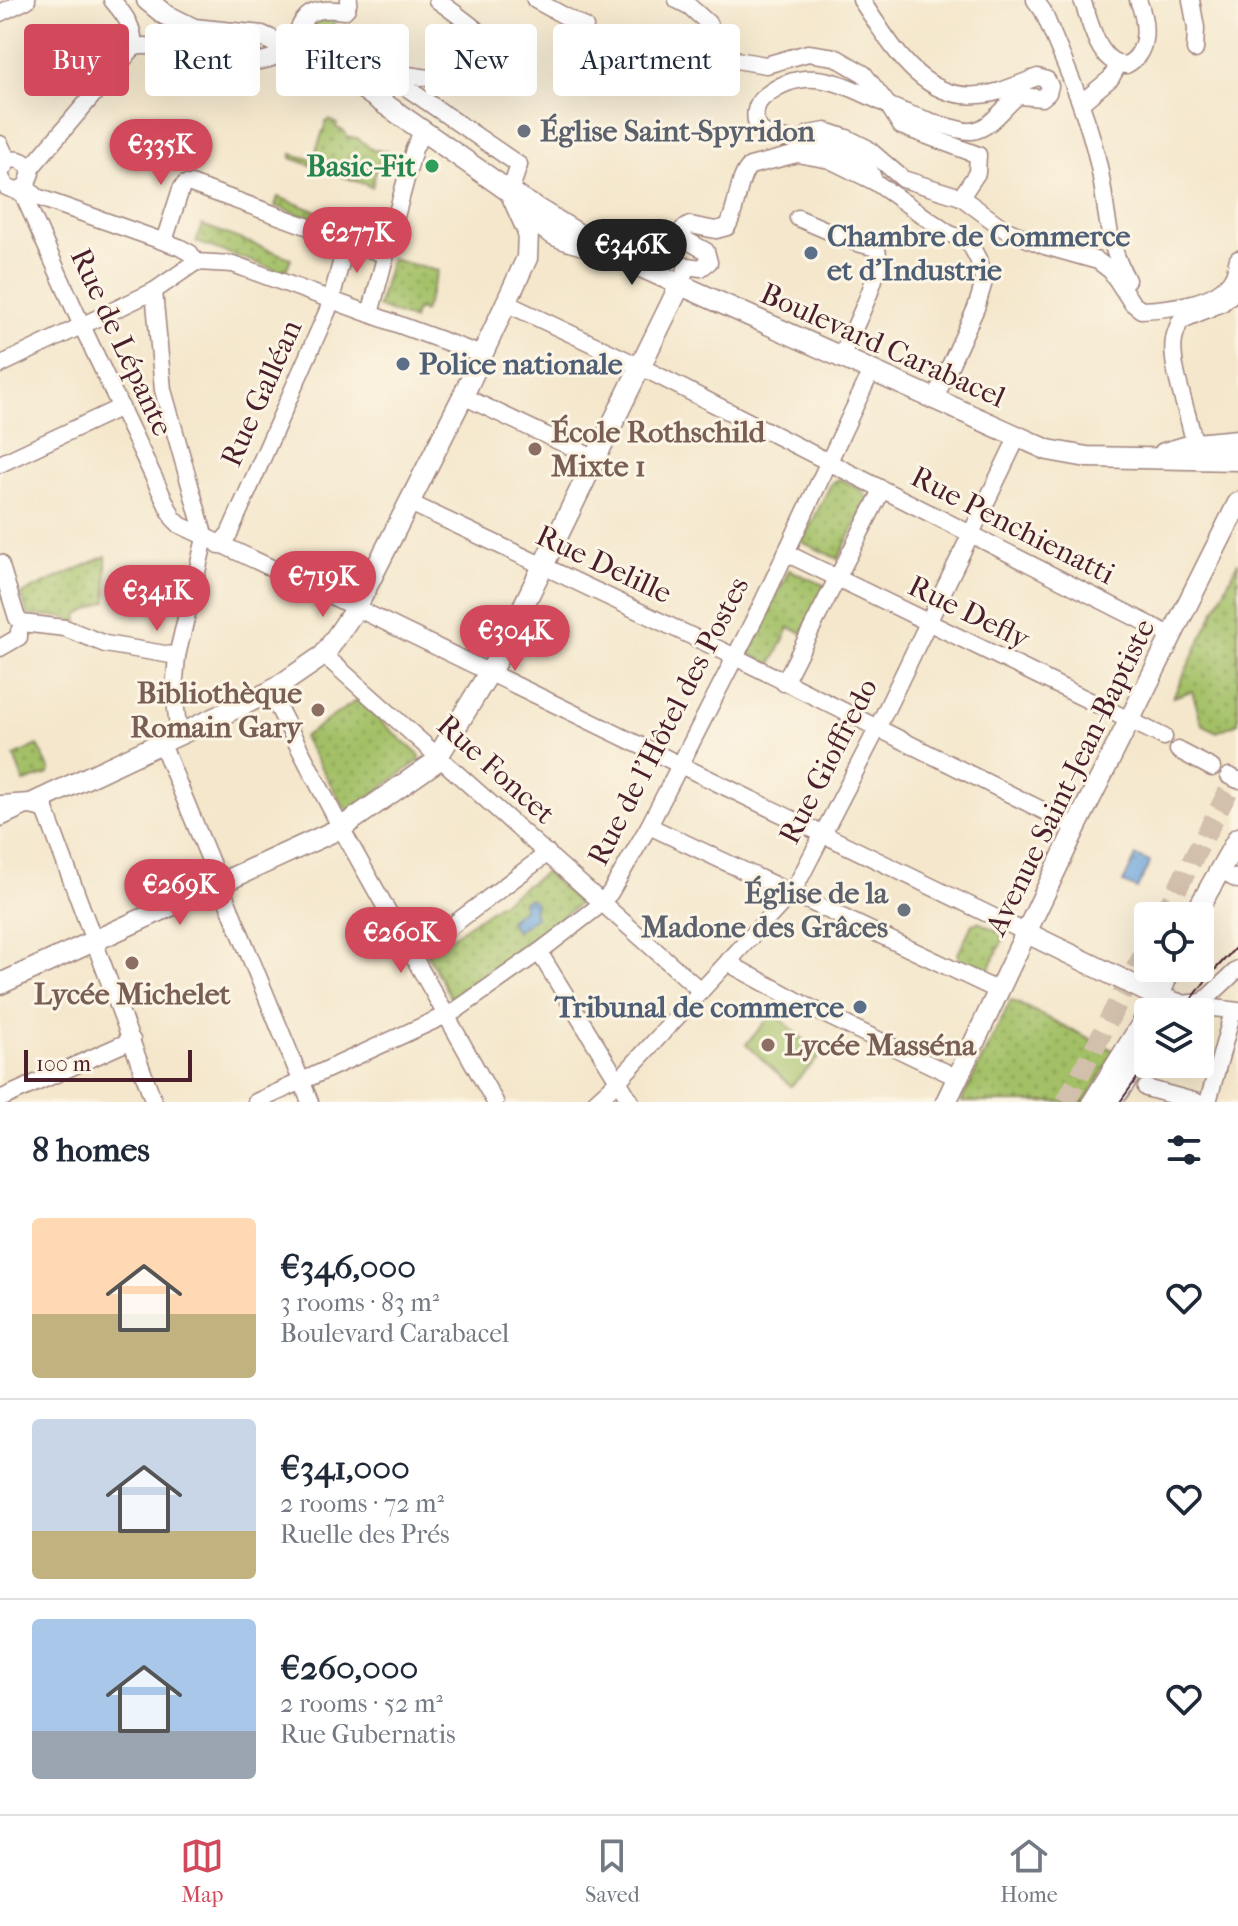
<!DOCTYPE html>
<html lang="en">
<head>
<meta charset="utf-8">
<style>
	body { margin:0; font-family:"IM FELL French Canon",serif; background:#f6f6f7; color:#1f2937; height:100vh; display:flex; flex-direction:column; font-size:30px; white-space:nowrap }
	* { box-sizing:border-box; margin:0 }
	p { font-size:26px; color:#747a83 }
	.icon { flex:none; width:44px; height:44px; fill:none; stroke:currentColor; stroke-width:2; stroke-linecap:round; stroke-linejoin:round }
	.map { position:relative; height:1102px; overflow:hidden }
	.drawer { display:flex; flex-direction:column; background:#fff; flex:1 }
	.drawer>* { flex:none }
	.top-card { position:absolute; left:24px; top:24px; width:800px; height:72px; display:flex; gap:16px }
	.tools { position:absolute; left:1134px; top:902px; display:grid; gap:16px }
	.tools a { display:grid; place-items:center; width:80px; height:80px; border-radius:8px; background:#fff; box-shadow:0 8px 32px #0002; font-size:40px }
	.scale { position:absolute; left:24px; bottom:20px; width:168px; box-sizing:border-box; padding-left:8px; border:4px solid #4a1f2b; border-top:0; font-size:22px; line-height:28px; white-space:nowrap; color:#4a1f2b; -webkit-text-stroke:6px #fcf5e5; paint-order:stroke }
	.price { position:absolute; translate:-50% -68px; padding:0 18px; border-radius:28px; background:#d1495b; color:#fff; font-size:26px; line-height:52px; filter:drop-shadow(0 2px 4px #0008) }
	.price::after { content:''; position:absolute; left:50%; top:48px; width:24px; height:18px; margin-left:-12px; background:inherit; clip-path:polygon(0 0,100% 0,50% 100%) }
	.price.selected { background:#222; color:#fff }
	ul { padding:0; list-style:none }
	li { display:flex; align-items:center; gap:24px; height:200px; padding:0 32px }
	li+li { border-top:2px solid #e0e1e3 }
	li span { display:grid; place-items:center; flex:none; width:224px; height:160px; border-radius:8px; color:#555 }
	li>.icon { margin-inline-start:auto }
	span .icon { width:96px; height:96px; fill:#fffc; stroke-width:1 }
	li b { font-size:34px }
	h2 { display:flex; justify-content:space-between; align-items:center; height:96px; padding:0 32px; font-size:34px }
	.chip { padding:0 28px; border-radius:8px; background:#fff; box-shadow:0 8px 32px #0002; font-size:28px; line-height:72px }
	.chip.selected { background:#d1495b; color:#fff }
	.dock { display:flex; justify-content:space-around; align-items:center; height:112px; border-top:2px solid #e0e1e3; background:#fff; font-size:22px; color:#747a83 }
	.dock a { display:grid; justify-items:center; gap:4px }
	.dock .selected { color:#d1495b }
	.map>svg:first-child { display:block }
	.green { fill:url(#green-dots); stroke:#767048; stroke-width:2 }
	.pitch { fill:#a3c066; stroke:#767048; stroke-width:2 }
	.water { fill:url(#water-ripples); stroke:#5a6282; stroke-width:2 }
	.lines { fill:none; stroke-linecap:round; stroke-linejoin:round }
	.major-tunnel { stroke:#d2bfac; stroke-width:20; stroke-dasharray:20 10; stroke-linecap:butt }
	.minor-casing { stroke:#9f837c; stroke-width:19 }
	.major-casing { stroke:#9f837c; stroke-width:23 }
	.minor { stroke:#fff; stroke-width:16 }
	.major { stroke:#fff; stroke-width:20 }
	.tram { stroke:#4a1f2b; stroke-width:2 }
	.worship-dot { fill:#6b7280; stroke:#fcf5e5; stroke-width:3 }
	.leisure-dot { fill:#2e9e5b; stroke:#fcf5e5; stroke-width:3 }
	.service-dot { fill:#5c6f8a; stroke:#fcf5e5; stroke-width:3 }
	.education-dot { fill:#8d6e63; stroke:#fcf5e5; stroke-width:3 }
	.labels { text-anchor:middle; stroke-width:6; stroke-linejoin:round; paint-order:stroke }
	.worship-label { font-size:30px; font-weight:bold; fill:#5b616d; stroke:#fcf5e5; text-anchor:start }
	.leisure-label { font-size:30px; font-weight:bold; fill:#27864d; stroke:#fcf5e5; text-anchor:end }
	.service-label { font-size:30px; font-weight:bold; fill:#4e5e75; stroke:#fcf5e5; text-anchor:start }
	.street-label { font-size:30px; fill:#4a1f2b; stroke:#fcf5e5 }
	.education-label { font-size:30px; font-weight:bold; fill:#785e54; stroke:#fcf5e5; text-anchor:start }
</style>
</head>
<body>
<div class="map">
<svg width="1238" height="1102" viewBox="0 0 1238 1102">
	<defs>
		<pattern id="green-dots" width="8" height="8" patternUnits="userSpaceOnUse" patternTransform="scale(2)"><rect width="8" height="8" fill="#a3c066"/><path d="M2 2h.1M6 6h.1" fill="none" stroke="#879b54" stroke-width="1.8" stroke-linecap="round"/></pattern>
		<pattern id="water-ripples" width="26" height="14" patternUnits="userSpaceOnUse" patternTransform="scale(2)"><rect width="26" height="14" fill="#6ba4da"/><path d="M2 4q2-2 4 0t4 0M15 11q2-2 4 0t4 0" fill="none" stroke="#5a85b1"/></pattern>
	</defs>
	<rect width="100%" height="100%" fill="#fcf5e5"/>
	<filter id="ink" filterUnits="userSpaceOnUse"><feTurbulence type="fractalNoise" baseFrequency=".0125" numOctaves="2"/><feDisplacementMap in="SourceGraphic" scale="16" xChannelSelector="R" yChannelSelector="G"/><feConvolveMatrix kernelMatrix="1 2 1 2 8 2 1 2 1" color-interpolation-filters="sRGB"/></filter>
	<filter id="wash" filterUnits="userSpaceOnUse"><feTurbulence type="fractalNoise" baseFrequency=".006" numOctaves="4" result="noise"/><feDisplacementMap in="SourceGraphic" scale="32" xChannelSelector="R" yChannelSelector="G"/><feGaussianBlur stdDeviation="1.8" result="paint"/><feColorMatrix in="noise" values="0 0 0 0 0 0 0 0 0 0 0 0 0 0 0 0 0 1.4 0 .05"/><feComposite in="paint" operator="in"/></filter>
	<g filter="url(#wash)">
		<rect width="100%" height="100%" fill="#f4e7cc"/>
		<g class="green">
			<polygon points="339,13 326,40 302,31 312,15"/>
			<polygon points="330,120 337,124 336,127 345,132 347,137 357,138 373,150 388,151 384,164 378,163 372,187 291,158 292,154 313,160 326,122"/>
			<polygon points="278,197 368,230 365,238 275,206"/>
			<polygon points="202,225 291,258 285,273 196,242"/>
			<polygon points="391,259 438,271 424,312 417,309 413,320 378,307"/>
			<polygon points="840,479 862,490 868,500 838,559 802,542 832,482"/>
			<polygon points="106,556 107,601 78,615 78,623 64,617 28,615 21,594"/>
			<polygon points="1238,562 1238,723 1217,732 1202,724 1192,691 1173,697"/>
			<polygon points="789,570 826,586 803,633 789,628 772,664 749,654"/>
			<polygon points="357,700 420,756 420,760 350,811 346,810 303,737"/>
			<polygon points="38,745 50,770 49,774 24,782 14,756"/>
			<polygon points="545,872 579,904 451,998 427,954"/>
			<polygon points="978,922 1000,932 1003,939 990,968 981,971 960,961 958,954 972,924"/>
			<polygon points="1011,1000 1115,1051 1085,1102 961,1102"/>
		</g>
		<polygon class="pitch" points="774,1013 821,1055 791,1086 746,1044"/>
		<g class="water">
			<polygon points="1136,856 1150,862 1137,889 1123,883"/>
			<polygon points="530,898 536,903 533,911 536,917 516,931 509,920 523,909 523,901"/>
		</g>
	</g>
	<g filter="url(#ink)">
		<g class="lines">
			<g class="major-tunnel">
				<polyline points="1163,916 1238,773"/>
				<polyline points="1066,1102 1148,945"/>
			</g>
			<defs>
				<g id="minor">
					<path d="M112,0C124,14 136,29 133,48"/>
					<path d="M437,0C448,8 488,36 492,47C493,51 492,55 490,60L481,67L461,68L442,80L408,75L403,81L404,86L519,165L510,192"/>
					<polyline points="535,0 585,27"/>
					<polyline points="677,0 689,6 708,23 721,47 736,60 766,65 808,53 835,57 864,74 888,105 901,126 978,155 977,173 961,197"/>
					<path d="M861,0C890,42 920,101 979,95C1000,94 1019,83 1038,77L1047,80L1050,86L1048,93L1042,98L1021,96L1015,98C1003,109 989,129 972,131C962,132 952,127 942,125C924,119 907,114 890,106C848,87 808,61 765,96C755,103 752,119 760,129C765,135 775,136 782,138C809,144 842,142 863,161C869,166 872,176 875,182"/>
					<path d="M1035,0L1043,11C1064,62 1088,113 1099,167C1108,210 1105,239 1127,280"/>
					<path d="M1082,0C1091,22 1097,64 1126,65C1150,53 1147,22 1138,0"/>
					<polyline points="1191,0 1196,28 1195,50"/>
					<polyline points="0,13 27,0"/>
					<path d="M133,48C149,42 164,51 181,55C204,61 252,67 274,57C310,41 286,2 344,11L347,8L349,0"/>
					<polyline points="1081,103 1111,78 1118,65"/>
					<path d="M802,142L809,134L826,131L847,138L867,148L903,179L961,197L1004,229L1045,246L1098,261L1111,271L1132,303L1141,310C1168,309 1219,304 1233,277C1236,272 1236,264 1238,259"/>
					<polyline points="0,144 8,161"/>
					<polyline points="30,169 133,48"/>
					<path d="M0,173L8,161C19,157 28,162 31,173L26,186L16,191L6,187L0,175"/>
					<polyline points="26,186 37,197 179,247 190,253 196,262"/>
					<polyline points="21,190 82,326 173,518 180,525 342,601 1027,933"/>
					<path d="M798,218L854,242L876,248C888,265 849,338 840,359"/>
					<polyline points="164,241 181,189 185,184 191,184 386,255"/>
					<path d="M680,285L687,266L701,268L709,262L706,251L684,239L683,229L690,225L716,230L727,227C738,210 737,177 750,166L797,154L830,160L875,182L948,233L969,242L978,259L984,282L976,308L934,401"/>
					<polyline points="154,291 163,390 205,538 177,656 174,691 179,736"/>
					<polyline points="506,303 641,367 1172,636"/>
					<polyline points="370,314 414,149 423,130"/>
					<polyline points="0,365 154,291 196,262 233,264 482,355"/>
					<polyline points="463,396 596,459"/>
					<path d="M1196,453C1192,420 1169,369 1174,339C1175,333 1178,327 1180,321L1222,303L1238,289"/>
					<polyline points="0,464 121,407"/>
					<polyline points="408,502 725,652 1076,827"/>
					<polyline points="219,545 229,534 328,310 347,241"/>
					<polyline points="786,553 1164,737"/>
					<polyline points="0,563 17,618 22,623 65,628 105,644 177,656"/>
					<polyline points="0,648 19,637 19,631"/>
					<polyline points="324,655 701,991"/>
					<polyline points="784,683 882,490"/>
					<polyline points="270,692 341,828 495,1102"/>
					<polyline points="162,744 310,1102"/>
					<polyline points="1178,750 1212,768"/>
					<polyline points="1229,776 1238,780"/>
					<polyline points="45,809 154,1102"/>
					<polyline points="0,818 26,806"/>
					<polyline points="649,826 999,991"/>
					<polyline points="1232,877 1238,880"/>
					<polyline points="539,952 631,1102"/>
					<polyline points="413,955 548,853"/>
					<polyline points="729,960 737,968 809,1007 958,1078"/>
					<polyline points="1179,1004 1203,1002 1238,969"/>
					<polyline points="1214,1008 1238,1011"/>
					<polyline points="1146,1088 1197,1102"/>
					<polyline points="0,1099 132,1040"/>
					<polyline points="256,1102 455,1011 539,952 595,909 610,893 649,826 759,610 871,372"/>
					<polyline points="595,1102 618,1081 783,902 798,882 873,737 1017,438"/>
					<polyline points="1208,1102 1233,1011"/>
				</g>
				<g id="major">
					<polyline points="147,0 164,14 194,29 262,36 322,63 349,79 510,192 593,243"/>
					<path d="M525,210C549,239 568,241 603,250L1048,450L1087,457L1238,460"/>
					<polyline points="1164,453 1195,444 1238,440"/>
					<polyline points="31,804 270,692 324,655 356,608 463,396 527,258 528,232 510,192"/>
					<polyline points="0,806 31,804 43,807"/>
					<polyline points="1194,916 1238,838"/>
					<polyline points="1027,933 1158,997 1179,1004"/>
					<polyline points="0,984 341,828 434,763 498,658 680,285"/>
					<polyline points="1155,1008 1170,968"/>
					<polyline points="946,1102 1076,827 1238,503"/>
					<polyline points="1093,1102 1148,1014"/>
					<polyline points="1111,1102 1142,1057 1148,1043"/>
				</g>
			</defs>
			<use href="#minor" class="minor-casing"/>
			<use href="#major" class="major-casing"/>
			<use href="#minor" class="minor"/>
			<use href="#major" class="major"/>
			<g class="tram">
				<polyline points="1182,1012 1210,975 1238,945"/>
				<polyline points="1120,1102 1148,1063"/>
			</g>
		</g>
	</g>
	<g class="worship-dot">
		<circle cx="524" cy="131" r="8"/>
		<circle cx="904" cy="910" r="8"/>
	</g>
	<circle class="leisure-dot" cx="432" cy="166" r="8"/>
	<g class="service-dot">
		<circle cx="811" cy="253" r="8"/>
		<circle cx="403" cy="364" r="8"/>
		<circle cx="860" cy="1007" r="8"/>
	</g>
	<g class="education-dot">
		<circle cx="535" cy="449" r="8"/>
		<circle cx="318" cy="710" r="8"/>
		<circle cx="132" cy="963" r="8"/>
		<circle cx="768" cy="1045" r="8"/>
	</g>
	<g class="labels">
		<g class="worship-label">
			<text x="540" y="141">Église Saint-Spyridon</text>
			<text x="888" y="903" text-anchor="end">Église de la<tspan x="888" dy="34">Madone des Grâces</tspan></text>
		</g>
		<g class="leisure-label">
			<text x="416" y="176">Basic-Fit</text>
		</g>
		<g class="service-label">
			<text x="827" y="246">Chambre de Commerce<tspan x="827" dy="34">et d'Industrie</tspan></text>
			<text x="419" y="374">Police nationale</text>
			<text x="844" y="1017" text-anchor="end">Tribunal de commerce</text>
		</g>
		<g class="street-label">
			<text transform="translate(122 342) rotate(65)" y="10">Rue de Lépante</text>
			<text transform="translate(883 345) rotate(24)" y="10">Boulevard Carabacel</text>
			<text transform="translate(261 393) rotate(-66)" y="10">Rue Galléan</text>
			<text transform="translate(1013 525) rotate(27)" y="10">Rue Penchienatti</text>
			<text transform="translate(604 564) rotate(25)" y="10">Rue Delille</text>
			<text transform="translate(969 612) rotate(26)" y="10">Rue Defly</text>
			<text transform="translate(668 721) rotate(-63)" y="10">Rue de l'Hôtel des Postes</text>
			<text transform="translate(828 761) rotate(-63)" y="10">Rue Gioffredo</text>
			<text transform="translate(496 769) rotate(42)" y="10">Rue Foncet</text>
			<text transform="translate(1070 777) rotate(-64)" y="10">Avenue Saint-Jean-Baptiste</text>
		</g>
		<g class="education-label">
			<text x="551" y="442">École Rothschild<tspan x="551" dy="34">Mixte 1</tspan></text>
			<text x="302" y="703" text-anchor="end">Bibliothèque<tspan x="302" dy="34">Romain Gary</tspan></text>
			<text x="132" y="1004" text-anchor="middle">Lycée Michelet</text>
			<text x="784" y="1055">Lycée Masséna</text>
		</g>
	</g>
</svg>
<div class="tools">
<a><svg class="icon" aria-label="locate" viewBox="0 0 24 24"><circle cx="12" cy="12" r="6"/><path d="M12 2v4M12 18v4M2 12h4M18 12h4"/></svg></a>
<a><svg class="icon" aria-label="layers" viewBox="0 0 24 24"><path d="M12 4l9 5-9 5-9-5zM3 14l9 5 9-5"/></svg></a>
</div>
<div class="scale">100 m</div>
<b class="price" style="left:161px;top:187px">€335K</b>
<b class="price" style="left:357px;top:275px">€277K</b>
<b class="price selected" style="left:632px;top:287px">€346K</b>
<b class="price" style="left:323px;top:619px">€719K</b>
<b class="price" style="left:157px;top:633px">€341K</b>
<b class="price" style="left:515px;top:673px">€304K</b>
<b class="price" style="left:180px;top:927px">€269K</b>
<b class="price" style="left:401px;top:975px">€260K</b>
<div class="top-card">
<a class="chip selected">Buy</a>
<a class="chip">Rent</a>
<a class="chip">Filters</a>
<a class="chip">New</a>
<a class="chip">Apartment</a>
</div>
</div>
<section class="drawer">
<h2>8 homes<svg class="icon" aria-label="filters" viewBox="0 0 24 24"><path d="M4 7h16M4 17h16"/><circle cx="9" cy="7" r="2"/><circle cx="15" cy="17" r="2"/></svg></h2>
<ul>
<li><span style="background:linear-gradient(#ffd9b3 60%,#c2b280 0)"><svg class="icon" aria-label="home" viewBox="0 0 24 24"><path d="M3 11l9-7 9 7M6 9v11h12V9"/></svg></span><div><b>€346,000</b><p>3 rooms · 83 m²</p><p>Boulevard Carabacel</p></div><svg class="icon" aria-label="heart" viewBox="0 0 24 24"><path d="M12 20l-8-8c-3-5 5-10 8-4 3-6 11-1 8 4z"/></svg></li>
<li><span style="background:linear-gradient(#c9d6e8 70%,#c2b280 0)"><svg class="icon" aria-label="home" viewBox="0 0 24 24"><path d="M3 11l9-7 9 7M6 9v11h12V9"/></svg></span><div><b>€341,000</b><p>2 rooms · 72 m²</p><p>Ruelle des Prés</p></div><svg class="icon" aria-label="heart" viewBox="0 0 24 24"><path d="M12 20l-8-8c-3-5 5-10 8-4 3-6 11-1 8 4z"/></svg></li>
<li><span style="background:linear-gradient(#a9c7e8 70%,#9aa5b1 0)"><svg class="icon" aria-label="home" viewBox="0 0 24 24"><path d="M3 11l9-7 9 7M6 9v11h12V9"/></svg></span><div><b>€260,000</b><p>2 rooms · 52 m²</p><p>Rue Gubernatis</p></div><svg class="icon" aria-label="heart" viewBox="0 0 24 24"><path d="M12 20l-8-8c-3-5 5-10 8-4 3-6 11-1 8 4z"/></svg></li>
</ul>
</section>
<nav class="dock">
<a class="selected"><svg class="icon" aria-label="map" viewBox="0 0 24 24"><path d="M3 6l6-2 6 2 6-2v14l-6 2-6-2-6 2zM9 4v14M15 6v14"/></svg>Map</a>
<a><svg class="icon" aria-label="saved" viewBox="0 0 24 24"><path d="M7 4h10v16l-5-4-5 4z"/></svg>Saved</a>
<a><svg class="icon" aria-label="home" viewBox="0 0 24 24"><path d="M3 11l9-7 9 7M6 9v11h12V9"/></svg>Home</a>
</nav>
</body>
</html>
